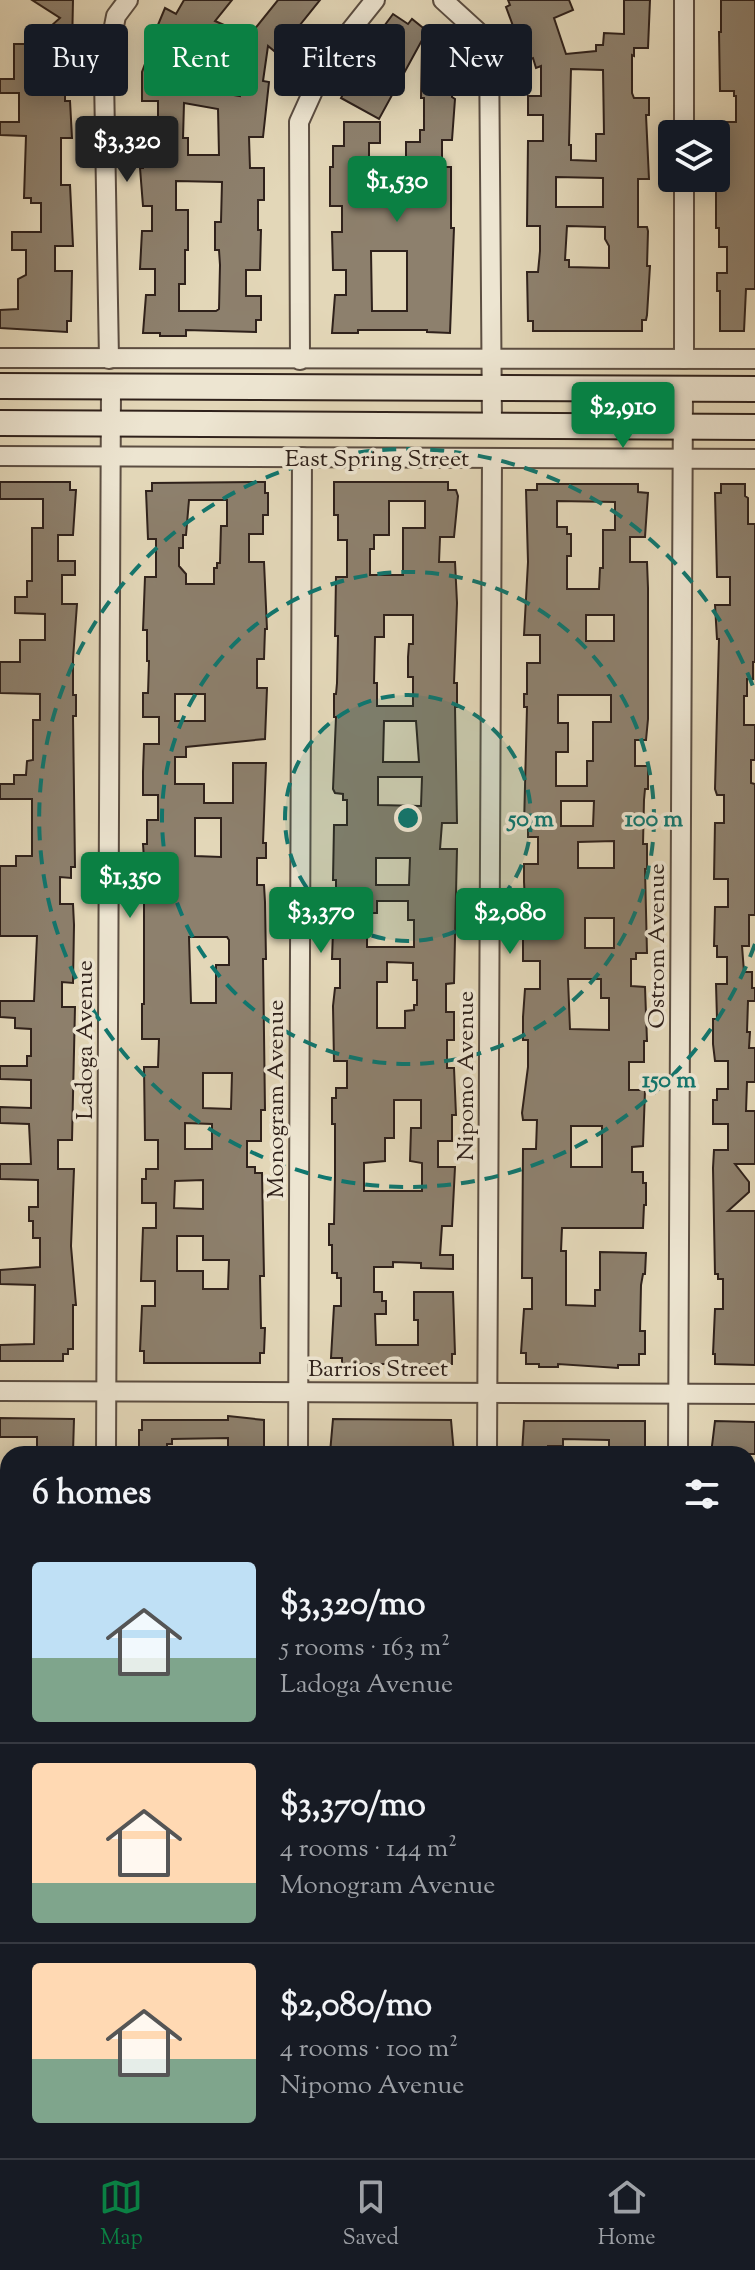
<!DOCTYPE html>
<html lang="en">
<head>
<meta charset="utf-8">
<style>
	body { margin:0; font-family:"Sorts Mill Goudy",serif; background:#242831; color:#f1f3f6; height:100vh; display:flex; flex-direction:column; font-size:30px; white-space:nowrap }
	* { box-sizing:border-box; margin:0 }
	p { font-size:26px; color:#9ea1a6 }
	.icon { flex:none; width:44px; height:44px; fill:none; stroke:currentColor; stroke-width:2; stroke-linecap:round; stroke-linejoin:round }
	.map { position:relative; flex:1; overflow:hidden }
	.panel { position:absolute; left:0px; top:1446px; width:756px; height:712px; display:flex; flex-direction:column; background:#171b24; border-radius:24px 24px 0 0; box-shadow:0 4px 20px #0003 }
	.panel>* { flex:none }
	.hud { position:absolute; left:24px; top:24px; width:708px; height:72px; display:flex; gap:16px }
	.fabs { position:absolute; left:658px; top:120px; display:grid; gap:16px }
	.fabs a { display:grid; place-items:center; width:72px; height:72px; border-radius:8px; background:#171b24; box-shadow:0 4px 20px #0003; font-size:40px }
	.price { position:absolute; translate:-50% -68px; padding:0 18px; border-radius:8px; background:#0b8043; color:#fff; font-size:26px; line-height:52px; filter:drop-shadow(0 2px 4px #0008) }
	.price::after { content:''; position:absolute; left:50%; top:48px; width:24px; height:18px; margin-left:-12px; background:inherit; clip-path:polygon(0 0,100% 0,50% 100%) }
	.price.current { background:#222; color:#fff }
	ul { padding:0; list-style:none }
	li { display:flex; align-items:center; gap:24px; height:200px; padding:0 32px }
	li+li { border-top:2px solid #363941 }
	li span { display:grid; place-items:center; flex:none; width:224px; height:160px; border-radius:8px; color:#555 }
	li>.icon { margin-inline-start:auto }
	span .icon { width:96px; height:96px; fill:#fffc; stroke-width:1 }
	li b { font-size:34px }
	h2 { display:flex; justify-content:space-between; align-items:center; height:96px; padding:0 32px; font-size:34px }
	.chip { padding:0 28px; border-radius:8px; background:#171b24; box-shadow:0 4px 20px #0003; font-size:28px; line-height:72px }
	.chip.current { background:#0b8043; color:#fff }
	.tab-bar { display:flex; justify-content:space-around; align-items:center; height:112px; border-top:2px solid #363941; background:#171b24; font-size:22px; color:#9ea1a6 }
	.tab-bar a { display:grid; justify-items:center; gap:4px }
	.tab-bar .current { color:#0b8043 }
	.map>svg:first-child { display:block }
	.building { fill:#8d806d; stroke:#2f211b; stroke-width:2; fill-rule:evenodd }
	.lines { fill:none; stroke-linecap:round; stroke-linejoin:round }
	.minor-casing { stroke:#5c4e42; stroke-width:22 }
	.secondary-casing { stroke:#2f211b; stroke-width:28 }
	.minor { stroke:#ede5d1; stroke-width:18 }
	.secondary { stroke:#ede5d1; stroke-width:24 }
	.ring { fill:none; stroke:#0f766e; stroke-width:4; stroke-dasharray:14 10 }
	.labels { text-anchor:middle; stroke-width:7; stroke-linejoin:round; paint-order:stroke }
	.street-label { font-size:24px; fill:#2f211b; stroke:#ede5d1 }
	.centre { fill:#0f766e; stroke:#ede5d1; stroke-width:4 }
	.ring-label { font-size:24px; text-anchor:middle; font-weight:bold; fill:#0f766e; stroke:#ede5d1; stroke-width:7; stroke-linejoin:round; paint-order:stroke }
</style>
</head>
<body>
<div class="map">
<svg width="755" height="2158" viewBox="0 0 755 2158">
	<rect width="100%" height="100%" fill="#e3d7b8"/>
	<filter id="stains"><feTurbulence type="fractalNoise" baseFrequency=".0025" numOctaves="4"/><feColorMatrix values="0 0 0 0 .2 0 0 0 0 .09 0 0 0 0 .02 0 0 0 .5 -.17"/></filter>
	<radialGradient id="worn" r=".72"><stop offset=".6" stop-color="#630" stop-opacity="0"/><stop offset="1" stop-color="#630" stop-opacity=".3"/></radialGradient>
	<g class="building">
		<polygon points="32,0 73,0 72,48 70,56 67,56 65,62 65,101 70,101 72,138 61,138 61,185 70,185 73,246 55,246 55,271 72,271 71,321 67,321 67,332 0,328 0,310 18,309 18,279 26,275 26,250 12,250 12,232 41,232 41,203 31,203 31,198 24,198 26,136 0,135 0,122 19,122 19,93 0,93 0,79 14,79 14,44 31,44 60,18"/>
		<path d="M184,0H232L215,21L249,36L278,0H320L300,25L303,28L290,45L288,43L279,55L268,46L263,81L269,82L263,137H249L250,168H264V200H258V230H261L260,270H246V296H261V320H256V332L186,330V336H160V333H143L146,295H155V269H140L142,231H152V206H143L140,168H143V145H156L158,137V101H142V72L152,45L150,44L165,8L176,14ZM205,35L237,49L236,62L239,63L238,68L245,69L240,96L186,87ZM184,103L218,109L219,155H188V138H183ZM176,181L222,182L221,222H215V250H219L220,265L219,309L216,311H179V284H185V250H188V210H176Z"/>
		<path d="M508,0H569L573,10L554,18L566,54L596,51V45H603L604,33L624,34V0H650L648,48H634V56L632,55V93L634,98H649V115H646L649,179H638V227H647L648,231L647,266H650L647,315L646,320H642V331H533V321H528L527,272H538L540,251V226H527L528,141H543V115H528V96H541V66L536,68L533,58L526,61L506,7L510,5ZM571,69L603,70L604,134H596V161L571,160V145H569ZM556,177L603,178V207H556ZM567,226L605,227V239L609,246V268L569,267V260H565Z"/>
		<polygon points="721,0 755,0 755,289 746,289 744,331 720,331 720,291 717,291 717,273 727,273 727,247 719,247 719,228 716,228 716,139 719,137 720,122 736,122 736,96 734,96 734,91 720,91 719,32 721,32"/>
		<polygon points="393,14 408,24 412,19 427,31 379,119 341,98 349,83 360,89 374,62 365,52"/>
		<path d="M422,43L442,58L448,82H452V97L455,99L452,140H442V167H451V228H454L450,333L427,332V330H358V333H332L335,295H346V270H333L332,232H342V206H330V167H333V146H344V122H380V143H369V169H379V190H412V163H406V142H420V130H424V98H421ZM371,251H407V311H372Z"/>
		<polygon points="0,482 70,482 70,490 76,490 73,535 58,535 58,561 75,561 75,575 62,575 62,604 77,604 73,659 73,695 76,695 76,716 73,716 75,867 71,867 71,878 60,877 60,904 73,904 74,925 73,983 62,982 62,1007 75,1007 72,1140 58,1140 58,1169 74,1169 71,1246 76,1305 73,1305 73,1349 68,1349 68,1354 63,1354 63,1361 0,1361 0,1345 34,1344 35,1285 0,1284 0,1270 40,1267 40,1238 33,1238 33,1221 29,1221 29,1207 38,1207 38,1180 0,1179 0,1164 31,1164 29,1124 0,1123 0,1107 31,1108 31,1080 0,1079 0,1066 27,1066 27,1056 31,1056 31,1029 15,1028 15,1018 0,1017 0,1001 34,1001 37,936 0,936 0,866 16,866 16,856 32,856 32,799 0,799 0,784 14,784 14,775 26,775 27,761 33,760 33,720 40,720 40,694 0,693 0,662 20,662 20,640 45,640 45,614 15,613 15,597 27,597 27,581 32,581 32,528 43,528 43,499 0,499"/>
		<path d="M265,482V493H268V515H263V534H249V562H264L267,629H265L264,659H257V688H267L265,739L186,747V757H175V784H204V803H233V763H266L263,843H266V858H257V885H264L265,902L266,959H263L265,1110H261V1141H247V1167H255V1173H262L264,1276H260L261,1328H265L264,1353H260V1363H144V1351H140L142,1306H155V1281H141L143,1228H156V1203H142V1179H146V1169H158V1140H145L144,1067H158L159,1039H142V1004H144V900H155L154,875H145L143,844H147V820H158V795H143V772L144,744H159V717H143V693H148L149,661H147V630H143L145,577H156V539H148L146,491H152V483ZM189,500H227V526H221L220,563H217V568H214V584H186V574L179,566V548H183V535H186ZM175,694H205V721H175ZM195,818H221V857L195,856ZM189,937H227L229,940V965H216V1003H191ZM203,1073H232L231,1109L203,1108ZM185,1123L212,1124V1149H185ZM203,1180V1209L174,1208L175,1181ZM177,1236H203V1260H229L228,1289H203V1271H177Z"/>
		<path d="M334,482H448V490H456L458,496L454,537H440L439,562H455L457,603L454,683H457V707H455L457,823H442L440,849H457L454,983L446,984V1012H454V1040H447V1068H454L456,1115H452V1141H438V1167H455L452,1226H442L440,1255H453V1269L421,1268V1263L393,1262V1267H374V1292H382V1301H386V1314H375L376,1345H418V1320H414V1292H453L455,1354H452V1364H342V1358H331L334,1306H341V1278H337V1273H332V1245H329V1224H334L335,1176V1124H332V1098H336V1088H347V1061H334L333,1006L335,988H340V959H332L333,931L336,932V880H333L334,825H347V800H343V794L335,793L333,789L336,717H334V694H336L337,683L338,636H335L336,577H347V540H338V515H334ZM389,501H425V528H403V575H370V549H374V535H389ZM384,615H413V644H409L408,657V677H413V706H377V683H374L375,637H384ZM384,721H416L419,762H383ZM378,777H422L421,806L378,805ZM376,858H410L409,885H376ZM377,901H408V920H414V947H367V918H371V913H377ZM387,962L413,963V980H417V1005H414V1010L405,1011V1028H377V982H387ZM394,1100H421V1128H411L410,1161L422,1163V1191H364V1163L385,1161V1138H394Z"/>
		<path d="M537,484H638V492L648,493L645,537H630V562H647L648,588V719L646,740H635V766H648V789H645L644,800L643,844H647V869H645L647,953H636V959H631V986L645,987L647,1041H644V1062H629V1090H645L643,1146L632,1147V1172H643V1183H646V1205H644L643,1228H562L561,1251H566V1305L595,1306V1290H600V1252L646,1253L645,1274H643L641,1285L640,1331H645V1354H639V1365H618V1368L558,1364V1367H539V1364H526V1353H521L524,1309H532V1278H522L523,1149H536L537,1120H523L522,1113L528,1067V1040H523V1017L525,989H540V961H523V928H538L537,900H525L524,882V864H538V837H528V826H524L527,707H524V694H527V663H540V635H524L528,562L526,490H537ZM557,501L615,502V530H603V568H600L599,589H567V556H571V534H567V527H557ZM586,615H614V641H586ZM558,695H611V722H593V761H587V786H556V752H568V723H558ZM561,801H594L593,826H561ZM614,841V868H578V842ZM585,918H614V948H585ZM568,979H601V998H609V1030L570,1029ZM571,1126H602V1167H571Z"/>
		<polygon points="721,484 745,484 745,496 748,498 748,524 755,524 755,662 753,662 753,679 747,679 747,696 744,696 744,725 755,725 755,760 751,760 751,783 755,784 755,915 749,915 749,946 742,946 744,972 752,972 752,988 755,988 755,1001 748,1001 747,1032 750,1032 749,1048 755,1048 755,1082 747,1082 746,1111 755,1111 755,1164 735,1164 749,1182 749,1192 728,1211 755,1211 755,1365 715,1364 715,1354 713,1354 715,1309 723,1309 723,1279 718,1279 718,1274 715,1274 713,1168 714,1150 728,1150 728,1124 713,1124 713,1100 717,1100 717,1089 728,1089 728,1061 715,1061 713,1044 713,1019 717,1019 716,984 727,984 727,957 717,957 717,946 714,946 715,907 728,907 728,879 714,879 715,823 724,823 724,795 717,795 715,789 719,639 717,639 715,605 730,605 730,577 717,577 715,493 721,493"/>
		<polygon points="228,1416 264,1420 264,1453 228,1452 228,1438 172,1439 172,1444 167,1444 167,1452 139,1451 139,1430 142,1430 142,1420 228,1420"/>
		<polygon points="0,1418 74,1419 73,1452 37,1451 37,1437 0,1437"/>
		<polygon points="333,1419 451,1420 454,1454 330,1453"/>
		<polygon points="524,1421 645,1421 645,1454 609,1454 609,1440 563,1439 563,1446 548,1446 548,1453 522,1453"/>
		<polygon points="715,1421 755,1422 755,1454 711,1454"/>
	</g>
	<g class="lines">
		<defs>
			<g id="minor">
				<polyline points="443,0 489,42 492,425"/>
				<polyline points="684,134 684,0"/>
				<polyline points="0,358 755,359"/>
				<polyline points="109,359 104,77 116,16 128,0"/>
				<polyline points="684,359 684,178"/>
				<polyline points="300,360 299,122 327,60 375,0"/>
				<polyline points="0,456 755,459"/>
				<polyline points="0,1391 755,1394"/>
				<polyline points="106,1454 111,387"/>
				<polyline points="298,1454 302,457"/>
				<polyline points="487,1454 492,458"/>
				<polyline points="678,1454 683,390"/>
				<polyline points="748,1842 755,1842"/>
				<polyline points="299,2150 299,2158"/>
				<polyline points="487,2150 487,2158"/>
				<polyline points="676,2150 676,2158"/>
				<polyline points="104,2158 104,2150"/>
			</g>
			<g id="secondary">
				<polyline points="0,386 755,389"/>
				<polyline points="0,423 755,427"/>
			</g>
		</defs>
		<use href="#minor" class="minor-casing"/>
		<use href="#secondary" class="secondary-casing"/>
		<use href="#minor" class="minor"/>
		<use href="#secondary" class="secondary"/>
	</g>
	<circle cx="408" cy="818" r="123" fill="#0f766e" fill-opacity=".12"/>
	<g class="ring">
		<circle cx="408" cy="818" r="123"/>
		<circle cx="408" cy="818" r="246"/>
		<path d="M755 944A369 369 0 1 1 755 692"/>
	</g>
	<g class="labels">
		<g class="street-label">
			<text x="377" y="466">East Spring Street</text>
			<text transform="translate(656 946) rotate(-90)" y="8">Ostrom Avenue</text>
			<text transform="translate(84 1040) rotate(-90)" y="8">Ladoga Avenue</text>
			<text transform="translate(465 1076) rotate(-90)" y="8">Nipomo Avenue</text>
			<text transform="translate(275 1099) rotate(-90)" y="8">Monogram Avenue</text>
			<text x="378" y="1376">Barrios Street</text>
		</g>
	</g>
	<circle cx="408" cy="818" r="12" class="centre"/>
	<g class="ring-label">
		<text x="531" y="826">50 m</text>
		<text x="654" y="826">100 m</text>
		<text x="669" y="1087">150 m</text>
	</g>
	<rect width="100%" height="100%" filter="url(#stains)"/>
	<rect width="100%" height="100%" fill="url(#worn)"/>
</svg>
<div class="fabs">
<a><svg class="icon" aria-label="layers" viewBox="0 0 24 24"><path d="M12 4l9 5-9 5-9-5zM3 14l9 5 9-5"/></svg></a>
</div>
<b class="price current" style="left:127px;top:184px">$3,320</b>
<b class="price" style="left:397px;top:224px">$1,530</b>
<b class="price" style="left:623px;top:450px">$2,910</b>
<b class="price" style="left:130px;top:920px">$1,350</b>
<b class="price" style="left:321px;top:955px">$3,370</b>
<b class="price" style="left:510px;top:956px">$2,080</b>
<div class="hud">
<a class="chip">Buy</a>
<a class="chip current">Rent</a>
<a class="chip">Filters</a>
<a class="chip">New</a>
</div>
<section class="panel">
<h2>6 homes<svg class="icon" aria-label="filters" viewBox="0 0 24 24"><path d="M4 7h16M4 17h16"/><circle cx="9" cy="7" r="2"/><circle cx="15" cy="17" r="2"/></svg></h2>
<ul>
<li><span style="background:linear-gradient(#bfe0f5 60%,#7fa58c 0)"><svg class="icon" aria-label="home" viewBox="0 0 24 24"><path d="M3 11l9-7 9 7M6 9v11h12V9"/></svg></span><div><b>$3,320/mo</b><p>5 rooms · 163 m²</p><p>Ladoga Avenue</p></div></li>
<li><span style="background:linear-gradient(#ffd9b3 75%,#7fa58c 0)"><svg class="icon" aria-label="home" viewBox="0 0 24 24"><path d="M3 11l9-7 9 7M6 9v11h12V9"/></svg></span><div><b>$3,370/mo</b><p>4 rooms · 144 m²</p><p>Monogram Avenue</p></div></li>
<li><span style="background:linear-gradient(#ffd9b3 60%,#7fa58c 0)"><svg class="icon" aria-label="home" viewBox="0 0 24 24"><path d="M3 11l9-7 9 7M6 9v11h12V9"/></svg></span><div><b>$2,080/mo</b><p>4 rooms · 100 m²</p><p>Nipomo Avenue</p></div></li>
</ul>
</section>
</div>
<nav class="tab-bar">
<a class="current"><svg class="icon" aria-label="map" viewBox="0 0 24 24"><path d="M3 6l6-2 6 2 6-2v14l-6 2-6-2-6 2zM9 4v14M15 6v14"/></svg>Map</a>
<a><svg class="icon" aria-label="saved" viewBox="0 0 24 24"><path d="M7 4h10v16l-5-4-5 4z"/></svg>Saved</a>
<a><svg class="icon" aria-label="home" viewBox="0 0 24 24"><path d="M3 11l9-7 9 7M6 9v11h12V9"/></svg>Home</a>
</nav>
</body>
</html>
